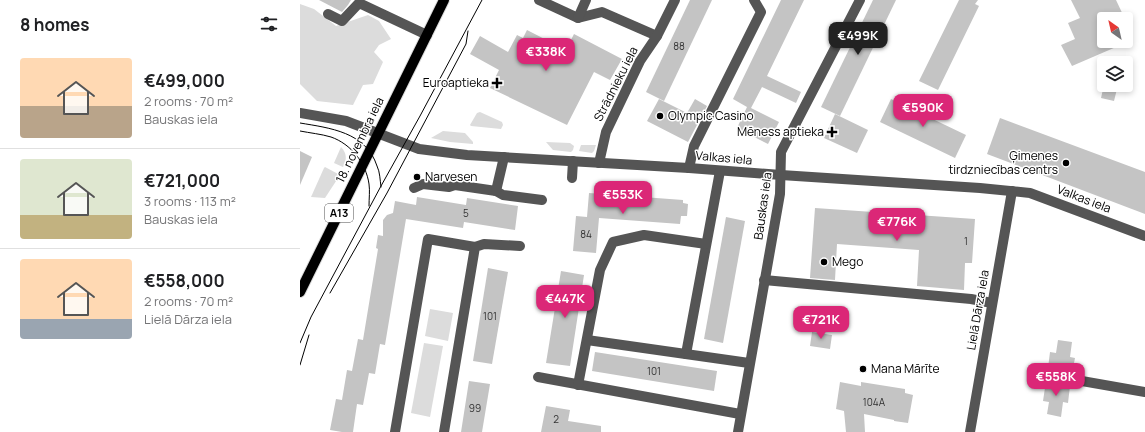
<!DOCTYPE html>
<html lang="en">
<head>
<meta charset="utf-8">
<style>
	body { margin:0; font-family:Manrope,sans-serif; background:#f2f2f2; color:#202124; height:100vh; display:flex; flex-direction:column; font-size:15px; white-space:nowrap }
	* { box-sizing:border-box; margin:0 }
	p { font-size:13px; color:#757577 }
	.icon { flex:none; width:22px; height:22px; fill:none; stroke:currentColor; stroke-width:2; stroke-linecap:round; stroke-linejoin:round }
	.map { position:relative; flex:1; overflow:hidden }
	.sheet { display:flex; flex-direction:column; background:#fff; width:300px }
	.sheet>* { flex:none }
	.needle { width:26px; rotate:326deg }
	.fabs { position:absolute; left:797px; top:12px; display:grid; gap:8px }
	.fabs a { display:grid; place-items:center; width:36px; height:36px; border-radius:4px; background:#fff; box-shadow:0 2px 6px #0003; font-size:20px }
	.price { position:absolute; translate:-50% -34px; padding:0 9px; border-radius:8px; background:#db2777; color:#fff; font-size:13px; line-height:26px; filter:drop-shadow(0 1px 2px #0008) }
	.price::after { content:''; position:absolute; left:50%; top:24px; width:12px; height:9px; margin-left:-6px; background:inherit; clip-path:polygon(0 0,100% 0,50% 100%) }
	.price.selected { background:#222; color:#fff }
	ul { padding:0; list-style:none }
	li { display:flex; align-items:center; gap:12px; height:100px; padding:0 20px }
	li+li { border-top:1px solid #e0e0e0 }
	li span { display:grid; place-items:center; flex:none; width:112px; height:80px; border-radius:4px; color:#555 }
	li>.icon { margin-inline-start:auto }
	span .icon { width:48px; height:48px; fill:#fffc; stroke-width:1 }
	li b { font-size:17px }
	h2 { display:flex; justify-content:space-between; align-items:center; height:48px; padding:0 20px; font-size:17px }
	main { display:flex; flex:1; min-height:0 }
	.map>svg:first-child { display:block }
	.green { fill:#dcdcdc }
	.building { fill:#c4c4c4 }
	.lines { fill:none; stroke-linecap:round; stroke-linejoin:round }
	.major-casing { stroke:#dbdbdb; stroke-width:12 }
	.minor { stroke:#555; stroke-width:10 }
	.major { stroke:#000; stroke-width:10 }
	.tram { stroke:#000; stroke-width:1 }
	.poi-dot { fill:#000; stroke:#fff; stroke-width:1.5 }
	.labels { text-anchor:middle; stroke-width:3; stroke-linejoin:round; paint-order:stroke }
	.number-label { font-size:10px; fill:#313131 }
	.shield { fill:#fff; stroke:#4c4c4c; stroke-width:1 }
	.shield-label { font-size:11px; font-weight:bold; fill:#000 }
	.poi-label { font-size:12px; fill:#000; stroke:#fff; text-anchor:start }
	.street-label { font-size:12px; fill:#000; stroke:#fff }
</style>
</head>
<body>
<main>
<section class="sheet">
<h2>8 homes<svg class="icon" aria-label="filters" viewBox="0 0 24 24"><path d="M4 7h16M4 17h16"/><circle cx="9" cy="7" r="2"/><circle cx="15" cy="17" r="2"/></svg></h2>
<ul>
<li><span style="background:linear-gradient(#ffd9b3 60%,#b9a48a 0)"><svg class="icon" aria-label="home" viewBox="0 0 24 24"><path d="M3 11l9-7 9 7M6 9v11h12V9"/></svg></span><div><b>€499,000</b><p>2 rooms · 70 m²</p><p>Bauskas iela</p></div></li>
<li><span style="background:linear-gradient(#dfe7d0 70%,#c2b280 0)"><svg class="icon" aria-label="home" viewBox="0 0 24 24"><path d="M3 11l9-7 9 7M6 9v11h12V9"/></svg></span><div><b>€721,000</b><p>3 rooms · 113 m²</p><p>Bauskas iela</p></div></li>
<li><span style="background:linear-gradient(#ffd9b3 75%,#9aa5b1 0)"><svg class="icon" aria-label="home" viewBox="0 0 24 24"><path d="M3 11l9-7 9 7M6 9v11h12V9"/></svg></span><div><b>€558,000</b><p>2 rooms · 70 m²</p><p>Lielā Dārza iela</p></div></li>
</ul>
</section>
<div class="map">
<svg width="845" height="432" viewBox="0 0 845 432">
	<rect width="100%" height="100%" fill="#fff"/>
	<g class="green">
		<polygon points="0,4 14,9 36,26 68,15 79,21 91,39 79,45 74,52 83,62 73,84 63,85 53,105 17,101 0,84"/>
		<polygon points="180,112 202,122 203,125 201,129 171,126 170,125 177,113"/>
		<polygon points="143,131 165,133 173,142 173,144 150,142 131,138"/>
		<polygon points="246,142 270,143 274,146 273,150 271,152 253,150"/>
		<polygon points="281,145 296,145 294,151 292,153 279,151"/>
		<path d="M41,147C47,153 47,160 43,167L34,163Z"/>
		<polygon points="25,167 40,175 25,198 11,197 24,168"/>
		<polygon points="130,309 153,313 148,341 125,336"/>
		<polygon points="124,343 143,346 130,417 111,413"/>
	</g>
	<g class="building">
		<polygon points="19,0 51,0 48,5 42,12"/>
		<polygon points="390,0 412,0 364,101 346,92"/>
		<polygon points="481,0 504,0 467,76 501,92 496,103 462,87 451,108 479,122 468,144 437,128 447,107 433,99"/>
		<polygon points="573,0 596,0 540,116 521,107"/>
		<polygon points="659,0 678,0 675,4 679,6 638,90 619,81"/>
		<polygon points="771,0 816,0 825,19 804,19 804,41 830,41 772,66 761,45 775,39 768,23 780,18"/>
		<polygon points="227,30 266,50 274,34 322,59 310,80 294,72 267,125 190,88 199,70 170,54 180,36 208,52 217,35 223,38"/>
		<polygon points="804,85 818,85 814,101 801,98"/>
		<polygon points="359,99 387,113 395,99 407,106 388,142 347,121"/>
		<polygon points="591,99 666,135 655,158 580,122"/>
		<polygon points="535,114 568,130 557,153 524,138"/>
		<polygon points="700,118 845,172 845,214 687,154"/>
		<polygon points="0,151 12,157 0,185"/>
		<polygon points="289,193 383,200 383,203 388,204 387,216 381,216 380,224 299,218 296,253 273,251 276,216 287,217"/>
		<polygon points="117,197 166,205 167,198 218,206 215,230 164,222 163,228 106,219 85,345 80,344 75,374 69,373 63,405 57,404 53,432 42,432 30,430 36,399 42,400 47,370 52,371 58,339 63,340 78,249 76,248 78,235 83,236 83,220 87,215 93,213 95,201 116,205"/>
		<polygon points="515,208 675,219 672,263 665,263 664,290 617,286 619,250 537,244 535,280 510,278"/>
		<polygon points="426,217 445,221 423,343 404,339"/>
		<polygon points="188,268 208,272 192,364 173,361"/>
		<polygon points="261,271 284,275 270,366 246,363"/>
		<polygon points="512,332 532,335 530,349 510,346"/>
		<polygon points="758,340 772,342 770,357 775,358 772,373 748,368 750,352 756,353"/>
		<polygon points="295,352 417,371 414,391 292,371"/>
		<polygon points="169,381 190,384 182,432 161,432"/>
		<polygon points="746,381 770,386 768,403 763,402 761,417 747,414 749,402 743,401"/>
		<polygon points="540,382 561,386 561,382 605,389 605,393 613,395 608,423 594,421 594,420 564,414 565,432 546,432 544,411 536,409"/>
		<polygon points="246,406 270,410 268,421 301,426 301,432 241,432"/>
	</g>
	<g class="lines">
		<defs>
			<polyline id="major" points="0,292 144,0"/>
		</defs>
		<use href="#major" class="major-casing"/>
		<g class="minor">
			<polyline points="239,0 278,18 302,12 357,36"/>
			<polyline points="28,14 42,21 59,3 127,35"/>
			<polyline points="278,18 286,0"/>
			<polyline points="0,113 46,121 119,149 167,155 389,168 481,175 680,188 730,193 845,236"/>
			<polyline points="299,163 306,132 340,61 357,36 375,0"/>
			<polyline points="389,168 394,146 461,12 454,0"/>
			<polyline points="272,178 273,161"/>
			<polyline points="114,188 123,184 149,187 155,185 196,191 203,195 242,200"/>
			<polyline points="196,191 204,157"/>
			<polyline points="464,280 671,299 692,303"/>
			<polyline points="287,340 449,363"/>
			<polyline points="386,354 420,171"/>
			<polyline points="742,374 845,392"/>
			<polyline points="238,377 440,414"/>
			<polyline points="278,385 300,270 313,242 344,235 406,244"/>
			<polyline points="95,432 128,239 175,247"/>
			<polyline points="144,432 175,247 184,244 220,246"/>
			<polyline points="438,432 480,194 481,152 560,0"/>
			<polyline points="670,432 712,191"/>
		</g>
		<use href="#major" class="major"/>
		<g class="tram">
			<path d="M0,123C30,128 66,132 77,166C80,172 80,180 81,187"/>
			<path d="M0,131C10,133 21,134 31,137C51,144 66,163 69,184C70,191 69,198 69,206"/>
			<polyline points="30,293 87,193 166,44 168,31"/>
			<polyline points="0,343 11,317 81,186 120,116 182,0"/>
			<polyline points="0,365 9,335"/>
		</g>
	</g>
	<g class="poi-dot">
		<path d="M195 77h4v4h4v4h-4v4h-4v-4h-4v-4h4z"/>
		<circle cx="360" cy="116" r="4"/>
		<path d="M530 126h4v4h4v4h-4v4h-4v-4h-4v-4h4z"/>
		<circle cx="766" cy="163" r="4"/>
		<circle cx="117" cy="177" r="4"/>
		<circle cx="524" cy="262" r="4"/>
		<circle cx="563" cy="369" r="4"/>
	</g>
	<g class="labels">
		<g class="number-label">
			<text x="379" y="50">88</text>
			<text x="166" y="217">5</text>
			<text x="286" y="238">84</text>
			<text x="666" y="245">1</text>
			<text x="190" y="320">101</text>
			<text x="354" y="375">101</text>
			<text x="574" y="406">104A</text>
			<text x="175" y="412">99</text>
			<text x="256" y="423">2</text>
		</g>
		<rect class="shield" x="25" y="204" width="28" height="18" rx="3"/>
		<g class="shield-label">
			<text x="39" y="217">A13</text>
		</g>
		<g class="poi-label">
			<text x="189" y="87" text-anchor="end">Euroaptieka</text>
			<text x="368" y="120">Olympic Casino</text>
			<text x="524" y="136" text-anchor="end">Mēness aptieka</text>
			<text x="758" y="160" text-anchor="end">Ģimenes<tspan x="758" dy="14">tirdzniecības centrs</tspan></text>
			<text x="125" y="181">Narvesen</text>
			<text x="532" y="266">Mego</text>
			<text x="571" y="373">Mana Mārīte</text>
		</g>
		<g class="street-label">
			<text transform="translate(316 84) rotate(-63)" y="4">Strādnieku iela</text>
			<text transform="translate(60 140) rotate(-64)" y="4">18. novembra iela</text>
			<text transform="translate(424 158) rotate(5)" y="4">Valkas iela</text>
			<text transform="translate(784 199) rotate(21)" y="4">Valkas iela</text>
			<text transform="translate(463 206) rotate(-82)" y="4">Bauskas iela</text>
			<text transform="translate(678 310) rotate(-80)" y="4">Lielā Dārza iela</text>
		</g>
	</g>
</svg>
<div class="fabs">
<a><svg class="needle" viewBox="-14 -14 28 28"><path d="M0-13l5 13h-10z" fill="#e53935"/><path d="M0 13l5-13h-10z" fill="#757577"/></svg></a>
<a><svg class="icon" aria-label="layers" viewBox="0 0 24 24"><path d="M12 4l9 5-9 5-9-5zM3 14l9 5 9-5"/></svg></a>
</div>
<b class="price selected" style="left:558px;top:56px">€499K</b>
<b class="price" style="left:246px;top:72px">€338K</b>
<b class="price" style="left:623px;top:128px">€590K</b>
<b class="price" style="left:323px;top:215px">€553K</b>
<b class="price" style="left:597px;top:242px">€776K</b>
<b class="price" style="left:265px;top:319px">€447K</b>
<b class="price" style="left:521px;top:340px">€721K</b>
<b class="price" style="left:756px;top:397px">€558K</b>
</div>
</main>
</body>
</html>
